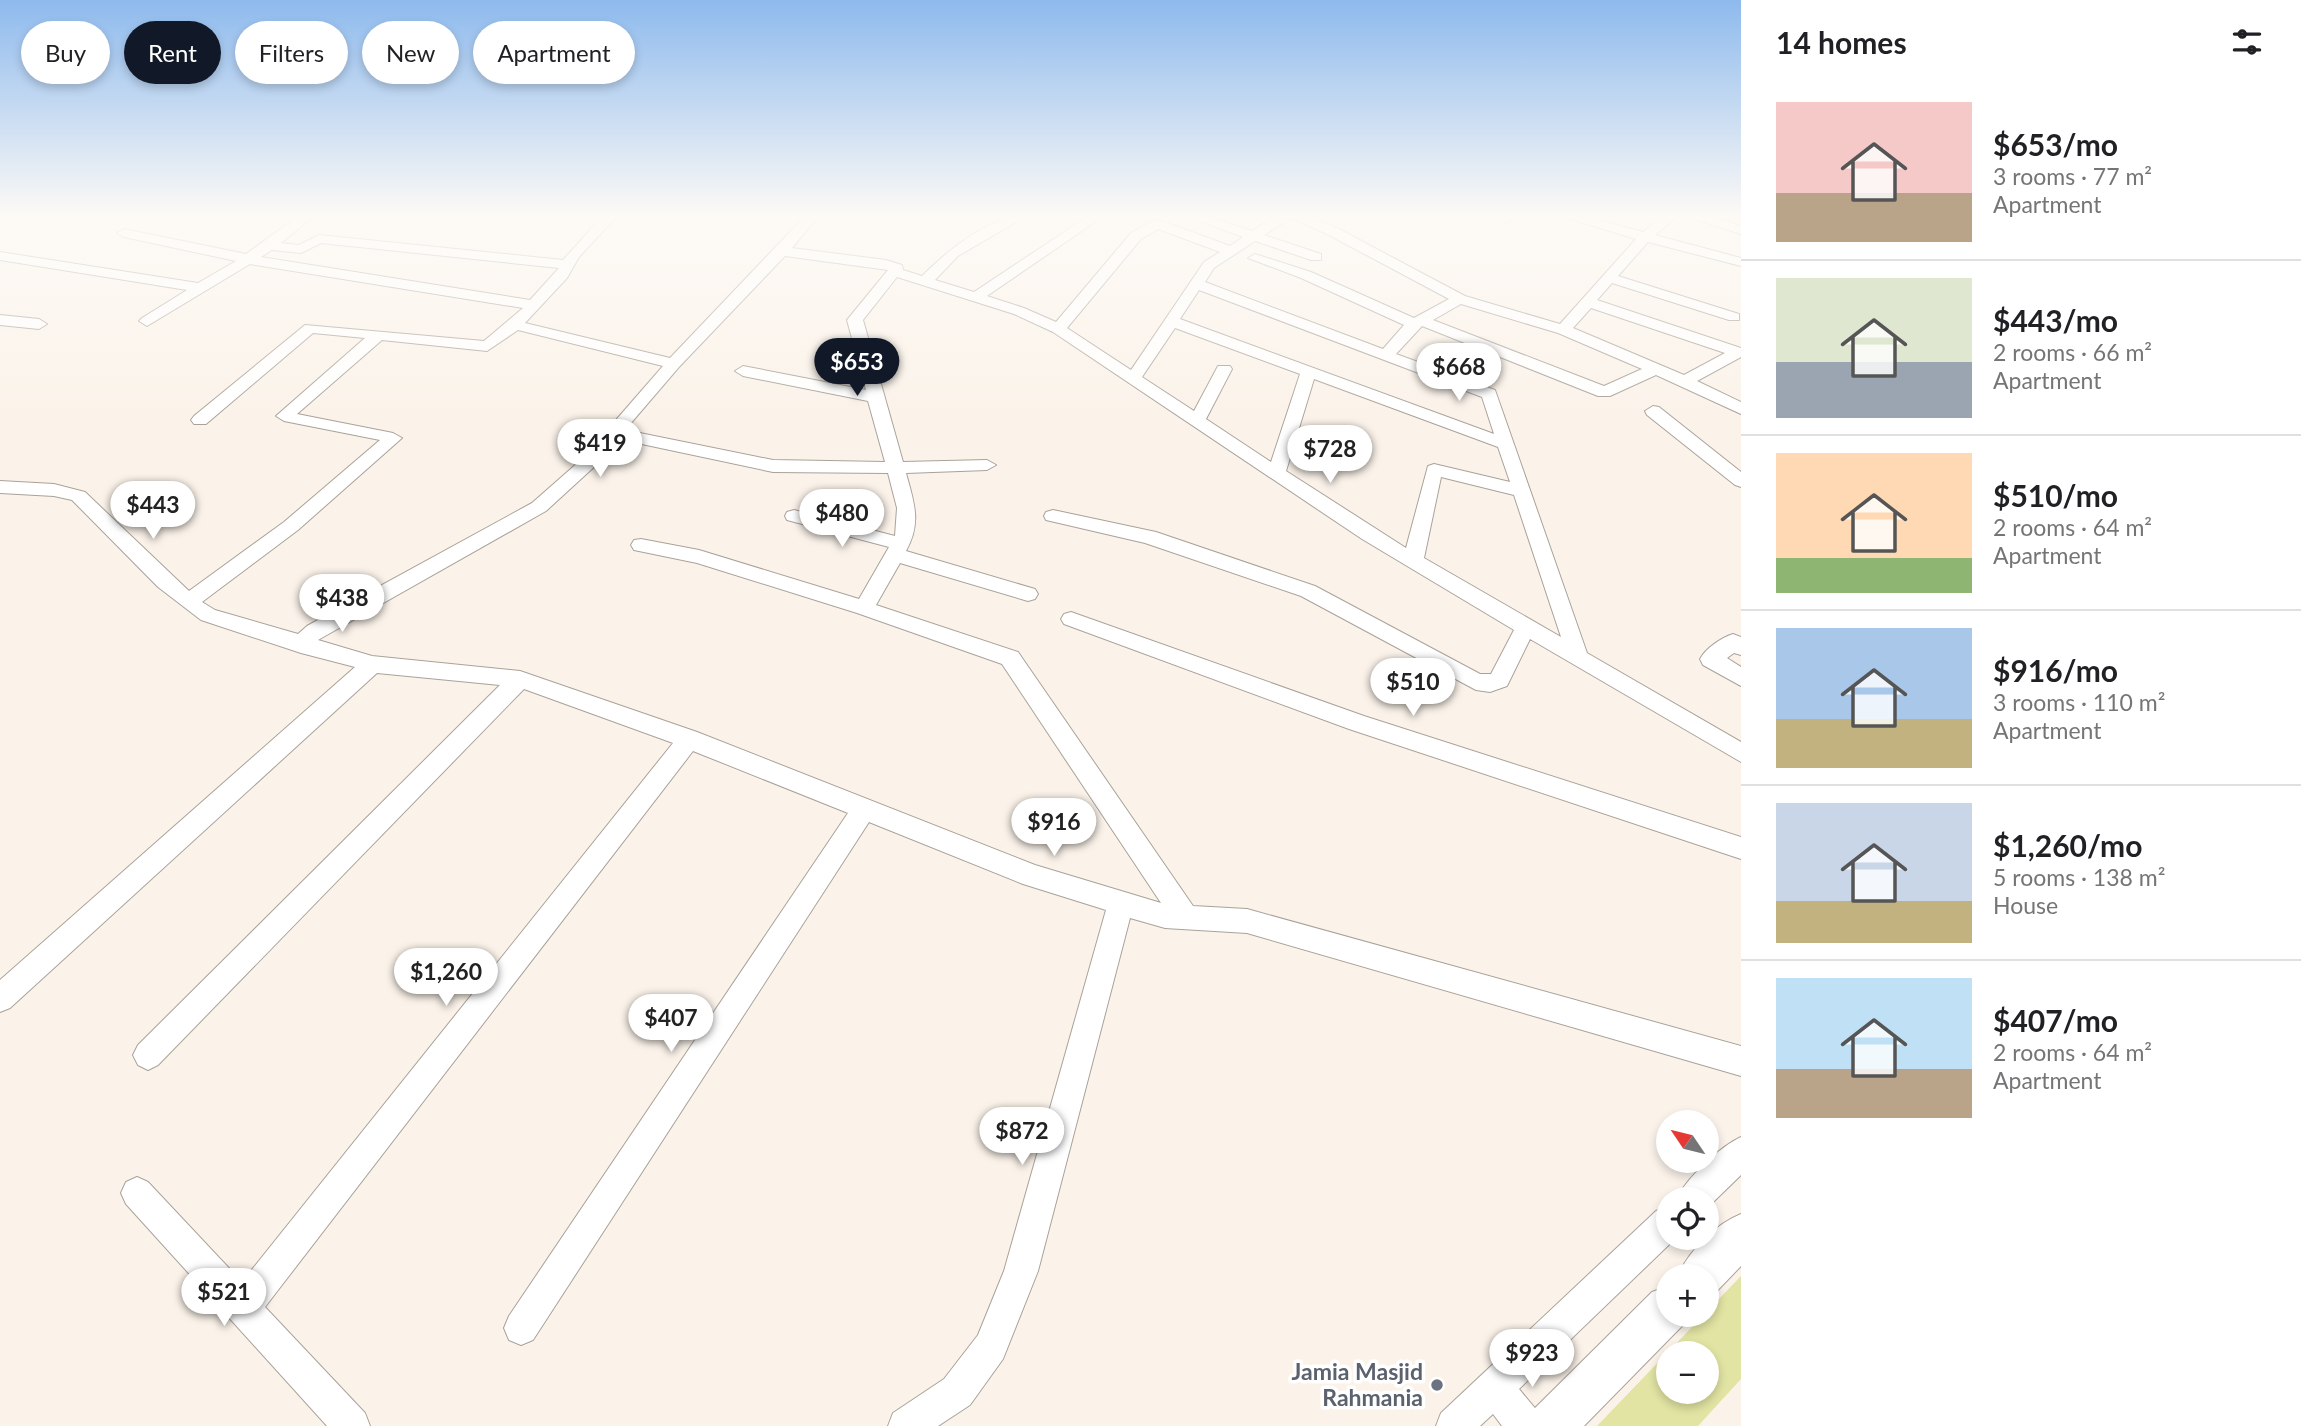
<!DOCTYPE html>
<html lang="en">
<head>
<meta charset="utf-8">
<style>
	body { margin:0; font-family:Lato,sans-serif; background:#f2f2f2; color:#202124; height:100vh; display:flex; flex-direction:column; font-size:26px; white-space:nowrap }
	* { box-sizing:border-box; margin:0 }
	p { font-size:23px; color:#757577 }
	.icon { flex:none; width:38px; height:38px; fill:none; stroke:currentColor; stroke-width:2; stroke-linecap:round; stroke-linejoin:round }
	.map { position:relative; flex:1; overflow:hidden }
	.side { display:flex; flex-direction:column; background:#fff; width:560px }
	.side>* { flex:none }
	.banner { position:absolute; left:21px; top:21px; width:665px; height:63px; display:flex; gap:14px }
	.needle { width:46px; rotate:305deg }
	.fabs { position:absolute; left:1656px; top:1110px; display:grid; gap:14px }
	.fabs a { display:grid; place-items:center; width:63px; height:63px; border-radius:50%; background:#fff; box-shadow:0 4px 10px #0003; font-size:35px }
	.price { position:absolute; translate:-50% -60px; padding:0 16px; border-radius:24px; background:#fff; color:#222; font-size:23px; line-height:46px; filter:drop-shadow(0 2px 4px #0008) }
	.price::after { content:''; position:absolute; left:50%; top:42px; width:21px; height:16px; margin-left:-10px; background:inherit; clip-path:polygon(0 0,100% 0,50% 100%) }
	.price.on { background:#111827; color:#fff }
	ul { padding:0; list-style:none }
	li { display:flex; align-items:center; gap:21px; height:175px; padding:0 35px }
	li+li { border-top:2px solid #e0e0e0 }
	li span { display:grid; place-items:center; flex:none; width:196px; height:140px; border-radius:0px; color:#555 }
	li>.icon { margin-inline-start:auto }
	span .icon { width:84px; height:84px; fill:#fffc; stroke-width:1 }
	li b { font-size:30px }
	h2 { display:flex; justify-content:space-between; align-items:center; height:84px; padding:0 35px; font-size:30px }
	.chip { padding:0 24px; border-radius:32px; background:#fff; box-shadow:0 4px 10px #0003; font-size:24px; line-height:63px }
	.chip.on { background:#111827; color:#fff }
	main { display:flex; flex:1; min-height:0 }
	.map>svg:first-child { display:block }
	.green { fill:#e1e4a2; fill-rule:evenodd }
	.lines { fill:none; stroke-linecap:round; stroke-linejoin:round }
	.minor-casing { stroke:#aaa29a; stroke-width:2 }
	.major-casing { stroke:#aaa29a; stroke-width:2 }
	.minor { fill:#fff; fill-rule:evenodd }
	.major { fill:#fff; fill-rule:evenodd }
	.worship-dot { fill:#6b7280; stroke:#fff; stroke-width:2.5 }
	.labels { text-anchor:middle; stroke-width:7; stroke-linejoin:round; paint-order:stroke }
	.near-worship-label { font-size:23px; font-weight:bold; fill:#5b616d; stroke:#fff; text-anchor:end }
</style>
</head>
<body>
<main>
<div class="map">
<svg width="1741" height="1426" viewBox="0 0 1741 1426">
	<rect width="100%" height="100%" fill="#fbf3ea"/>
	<path class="green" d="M1741,1276V1379L1698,1426H1597ZM1668,1353H1706V1391H1668Z"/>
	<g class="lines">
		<defs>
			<g id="minor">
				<path d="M300,215H315L281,243L299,245L319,235L563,260L604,215H618L579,257L567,278L525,323L670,358L806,215H819L792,248L886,260L902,265L903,270L922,276C948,250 991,215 1028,215L958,256L935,280L974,292L1090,215H1105L987,296L1024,308L1056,322L1131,233L1152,221H1162L1230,246L1243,237L1184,215H1204L1252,231L1277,215H1307L1337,228L1465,296L1560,324L1636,239L1557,215H1579L1643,232L1664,215H1679L1655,235L1741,258V266L1648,242L1618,276L1739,314V320H1729L1612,283L1597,300L1741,348V357L1697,381L1741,402V414L1656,375L1610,396H1598L1422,326L1396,354L1495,390L1587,653L1741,742V762L1530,639L1507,686L1490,692L1476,690L1301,596L1145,543L1046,520L1044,516L1046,512L1053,510L1156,532L1315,586L1480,674H1491L1514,630L1362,539L1053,332L1014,314L897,277L863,320L903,462L987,460L996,465L987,470L906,473C914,503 922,522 906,551L1035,589L1038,594L1035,599L1028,601L900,563L876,605L1018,652L1193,906L1247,909L1741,1046V1076L1247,933L1165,928L1130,918L1038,1271L1003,1359L970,1405L938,1426H888L893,1413L944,1379L978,1335L1004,1271L1106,910L1023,884L869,822L533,1340L521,1345L509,1340L504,1328L509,1316L848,813L693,751L265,1307L365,1413L370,1426H327L126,1204L121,1193L126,1182L137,1177L148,1182L242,1282L673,743L524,689L158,1065L148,1070L138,1065L133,1055L138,1045L500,685L377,673L10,1008L0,1012V980L355,667L301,653L201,620L158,587L72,500L54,496L0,493V481L54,484L85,492L189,591L284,522L380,440L284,421L276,416L365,338L313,333L206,424H194L191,420L194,416L305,325L484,341L523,308L250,264L147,326L139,321L142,318L187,290L0,260V252L198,283L236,261L124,237L117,233L124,229L246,254ZM1291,218L1327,234L1449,299L1414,318L1311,272L1255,254L1248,258L1301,278L1404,325L1383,349L1205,282L1214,268L1255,241L1311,260H1321V254L1264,235ZM1158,229L1220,252L1204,262L1131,370L1067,328L1141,239ZM321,243L559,268L530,300L261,257L272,250L301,253ZM785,256L888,270L847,320L866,390L743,366L735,371L743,376L868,401L885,462L773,460L625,430L679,367ZM1199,290L1482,397L1494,434L1180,319ZM1461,304L1558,333L1642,369L1604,386L1433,320ZM1591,308L1725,353L1684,375L1573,328ZM1175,328L1300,374L1271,462L1206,419L1232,369L1230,366H1218L1194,411L1142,377ZM518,330L663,366L582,459L532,503L307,626L298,634L215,610L202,602L298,530L402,438L393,433L297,414L382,340L487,351ZM1314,379L1498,447L1510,482L1434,464L1428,466L1406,548L1286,471ZM618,439L773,472L888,473L897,508L895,536L794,510L787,512L785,516L787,520L889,547L859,599L699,550L641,539L634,540L631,545L634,550L697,563L857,613L1002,664L1161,903L1035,865L697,732L520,671L372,656L318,640L546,511L594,467ZM1441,477L1514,495L1561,637L1424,558Z"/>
				<polygon points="1502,215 1516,215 1507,222 1502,221"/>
				<polygon points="1683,215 1704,215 1741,226 1741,234"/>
				<polygon points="0,315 39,319 47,324 39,329 0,325"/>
				<polygon points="1653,406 1659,407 1741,472 1741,487 1735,485 1647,415 1645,411"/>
				<polygon points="1071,612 1364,716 1741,837 1741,859 1349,729 1064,624 1061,619 1064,614"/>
				<path d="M1733,634L1741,637V655L1734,653L1727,658L1741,667V686L1703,665L1700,659C1706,648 1721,638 1733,634Z"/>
				<path d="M1741,1137V1175L1706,1209V1199H1677C1685,1179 1721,1146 1741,1137Z"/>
				<polygon points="1668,1207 1668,1237 1677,1237 1519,1389 1539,1413 1544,1426 1502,1426 1493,1414 1480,1426 1436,1426 1441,1413 1656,1211"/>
			</g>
			<g id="major">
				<path d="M1741,1214V1266L1716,1292L1706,1295V1276H1678C1689,1250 1716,1224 1741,1214Z"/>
				<polygon points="1668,1286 1668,1314 1688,1314 1684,1324 1584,1426 1527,1426 1534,1409 1652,1292"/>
			</g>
		</defs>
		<use href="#minor" class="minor-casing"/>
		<use href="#major" class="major-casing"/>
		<use href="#minor" class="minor"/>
		<use href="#major" class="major"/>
	</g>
	<linearGradient id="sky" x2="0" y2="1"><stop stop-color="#8ebaed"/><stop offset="0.52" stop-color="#fdfaf6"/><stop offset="1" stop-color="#fdfaf6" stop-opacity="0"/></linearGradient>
	<rect width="1741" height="415" fill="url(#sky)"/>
	<circle class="worship-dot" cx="1437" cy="1385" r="7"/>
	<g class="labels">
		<g class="near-worship-label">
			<text x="1423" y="1380">Jamia Masjid<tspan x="1423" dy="26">Rahmania</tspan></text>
		</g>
	</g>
</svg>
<div class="fabs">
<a><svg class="needle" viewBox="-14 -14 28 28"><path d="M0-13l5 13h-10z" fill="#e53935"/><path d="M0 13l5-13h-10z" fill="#757577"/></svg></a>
<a><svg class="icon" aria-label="locate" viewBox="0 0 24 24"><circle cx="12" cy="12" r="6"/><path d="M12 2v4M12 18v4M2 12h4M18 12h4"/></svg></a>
<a>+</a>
<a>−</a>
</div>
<b class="price on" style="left:857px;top:398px">$653</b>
<b class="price" style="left:1459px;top:403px">$668</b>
<b class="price" style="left:600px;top:479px">$419</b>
<b class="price" style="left:1330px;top:485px">$728</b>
<b class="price" style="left:153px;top:541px">$443</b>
<b class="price" style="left:842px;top:549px">$480</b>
<b class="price" style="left:342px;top:634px">$438</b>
<b class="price" style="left:1413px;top:718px">$510</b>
<b class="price" style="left:1054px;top:858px">$916</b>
<b class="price" style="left:446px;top:1008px">$1,260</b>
<b class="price" style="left:671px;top:1054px">$407</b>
<b class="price" style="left:1022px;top:1167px">$872</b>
<b class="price" style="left:224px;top:1328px">$521</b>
<b class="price" style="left:1532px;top:1389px">$923</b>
<div class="banner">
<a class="chip">Buy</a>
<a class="chip on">Rent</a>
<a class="chip">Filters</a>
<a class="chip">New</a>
<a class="chip">Apartment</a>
</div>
</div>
<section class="side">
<h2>14 homes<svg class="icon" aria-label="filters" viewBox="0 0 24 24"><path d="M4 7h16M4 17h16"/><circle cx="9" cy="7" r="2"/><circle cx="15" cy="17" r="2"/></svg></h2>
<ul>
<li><span style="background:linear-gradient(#f6c9c9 65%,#b9a48a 0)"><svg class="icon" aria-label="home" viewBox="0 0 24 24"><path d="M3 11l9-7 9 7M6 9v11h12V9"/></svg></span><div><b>$653/mo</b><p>3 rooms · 77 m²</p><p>Apartment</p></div></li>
<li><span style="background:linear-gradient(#dfe7d0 60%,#9aa5b1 0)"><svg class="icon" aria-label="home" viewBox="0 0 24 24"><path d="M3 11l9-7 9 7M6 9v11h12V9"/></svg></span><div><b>$443/mo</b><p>2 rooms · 66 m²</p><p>Apartment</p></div></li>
<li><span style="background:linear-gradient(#ffd9b3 75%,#8fb573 0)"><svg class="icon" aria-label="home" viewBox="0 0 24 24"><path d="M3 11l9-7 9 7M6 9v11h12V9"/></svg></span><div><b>$510/mo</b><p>2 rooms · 64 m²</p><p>Apartment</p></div></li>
<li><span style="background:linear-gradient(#a9c7e8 65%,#c2b280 0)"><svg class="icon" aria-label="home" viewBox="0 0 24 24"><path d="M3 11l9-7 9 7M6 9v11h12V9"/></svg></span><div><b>$916/mo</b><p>3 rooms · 110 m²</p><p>Apartment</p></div></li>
<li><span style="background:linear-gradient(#c9d6e8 70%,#c2b280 0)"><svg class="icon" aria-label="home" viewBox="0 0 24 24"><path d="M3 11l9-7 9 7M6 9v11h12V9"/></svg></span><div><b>$1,260/mo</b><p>5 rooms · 138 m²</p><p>House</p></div></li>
<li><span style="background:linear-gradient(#bfe0f5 65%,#b9a48a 0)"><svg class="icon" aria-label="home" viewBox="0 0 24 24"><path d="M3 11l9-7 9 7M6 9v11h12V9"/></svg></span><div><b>$407/mo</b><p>2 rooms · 64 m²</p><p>Apartment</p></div></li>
</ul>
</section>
</main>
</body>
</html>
